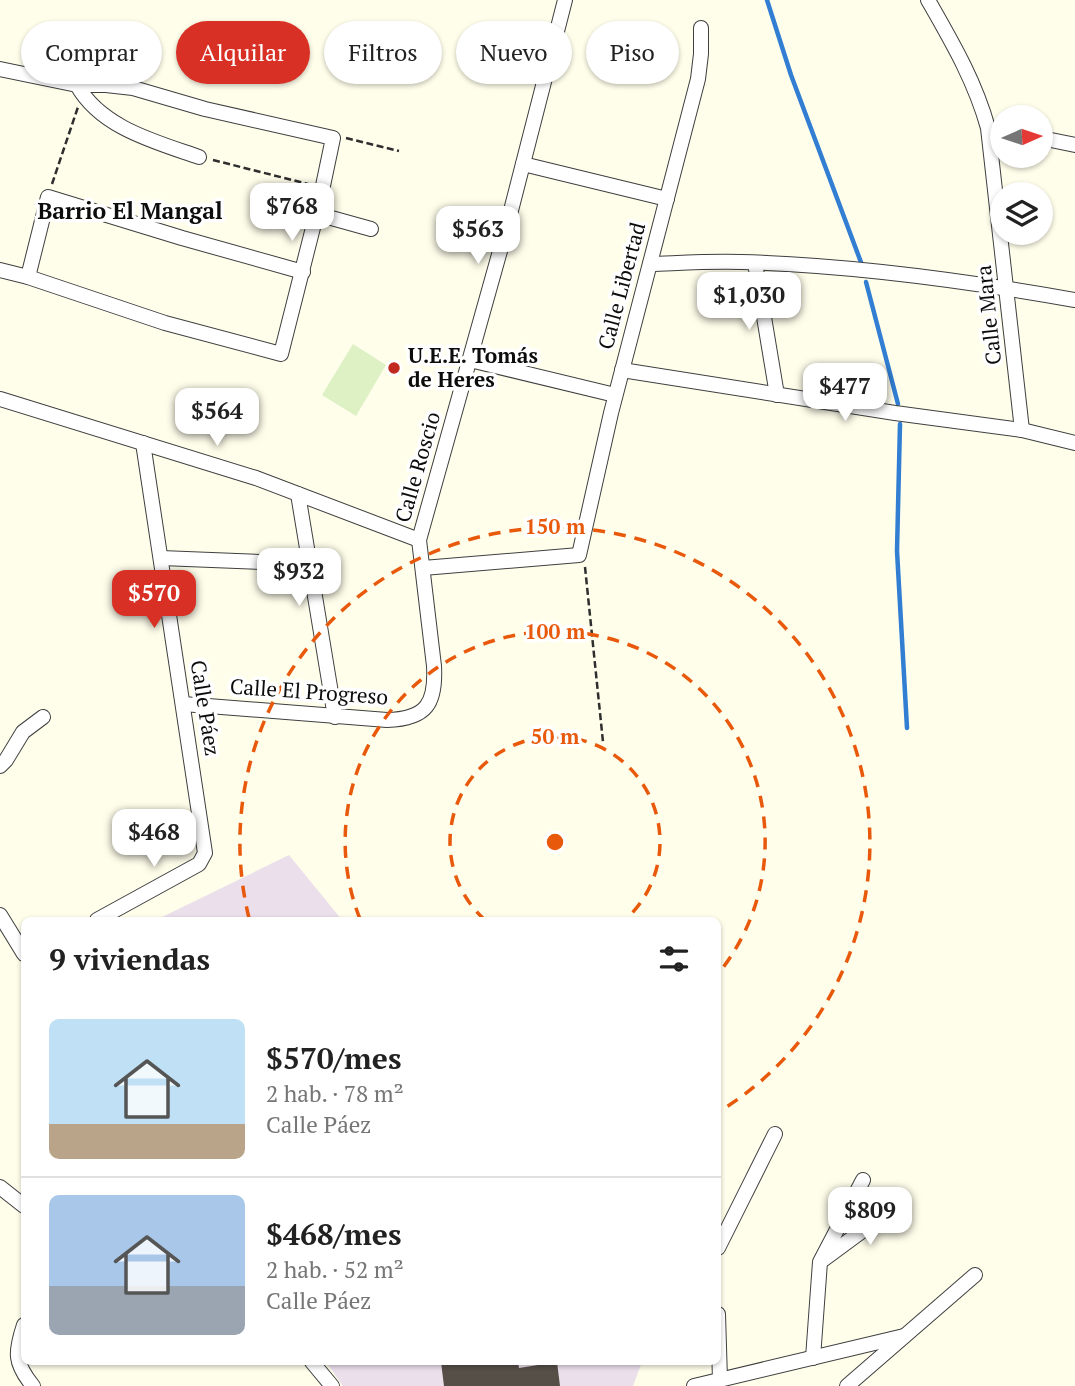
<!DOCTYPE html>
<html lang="es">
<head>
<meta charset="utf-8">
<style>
	body { margin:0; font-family:"PT Serif",serif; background:#f6f6f6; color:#222; height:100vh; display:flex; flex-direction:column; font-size:26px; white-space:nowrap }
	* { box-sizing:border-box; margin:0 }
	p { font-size:23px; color:#767676 }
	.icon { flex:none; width:38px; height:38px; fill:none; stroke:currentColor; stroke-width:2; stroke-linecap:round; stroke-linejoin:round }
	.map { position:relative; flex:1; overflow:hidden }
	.drawer { position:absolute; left:21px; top:917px; width:700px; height:448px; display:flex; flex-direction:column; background:#fff; border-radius:10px; box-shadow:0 2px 5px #0004 }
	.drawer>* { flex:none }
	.top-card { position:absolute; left:21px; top:21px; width:700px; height:63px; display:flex; gap:14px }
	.needle { width:46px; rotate:87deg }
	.fabs { position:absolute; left:990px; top:105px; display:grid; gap:14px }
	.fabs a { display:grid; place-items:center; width:63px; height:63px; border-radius:50%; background:#fff; box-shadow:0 2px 5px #0004; font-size:35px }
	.price { position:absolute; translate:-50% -60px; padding:0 16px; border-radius:14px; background:#fff; color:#222; font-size:23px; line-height:46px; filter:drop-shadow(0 2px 4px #0008) }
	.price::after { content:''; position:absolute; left:50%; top:42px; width:21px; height:16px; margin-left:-10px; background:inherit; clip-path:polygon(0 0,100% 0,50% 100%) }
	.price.selected { background:#d93025; color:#fff }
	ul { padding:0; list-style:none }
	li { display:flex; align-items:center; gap:21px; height:175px; padding:0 28px }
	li+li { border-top:2px solid #e0e0e0 }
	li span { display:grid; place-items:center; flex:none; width:196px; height:140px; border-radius:10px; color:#555 }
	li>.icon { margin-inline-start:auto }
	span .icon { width:84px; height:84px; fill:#fffc; stroke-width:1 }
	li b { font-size:30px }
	h2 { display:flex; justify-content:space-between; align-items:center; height:84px; padding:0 28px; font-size:30px }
	.tag { padding:0 24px; border-radius:32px; background:#fff; box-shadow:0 2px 5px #0004; font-size:24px; line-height:63px }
	.tag.selected { background:#d93025; color:#fff }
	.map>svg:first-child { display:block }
	.industrial { fill:#ebdfeb }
	.pitch { fill:#ddf1c5 }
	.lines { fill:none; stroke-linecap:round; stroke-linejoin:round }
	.stream { stroke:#317ed3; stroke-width:4.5 }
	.building { fill:#554f48 }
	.minor-casing { stroke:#3f3f3f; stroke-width:16 }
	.path { stroke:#2e2e2e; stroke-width:2.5; stroke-dasharray:7 3.5; stroke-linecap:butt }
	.minor { stroke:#fff; stroke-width:14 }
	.ring { fill:none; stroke:#e8590c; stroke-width:3.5; stroke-dasharray:12 9 }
	.poi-dot { fill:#c12b1f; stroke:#fff; stroke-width:2.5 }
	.labels { text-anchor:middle; stroke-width:7; stroke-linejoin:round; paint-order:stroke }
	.street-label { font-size:21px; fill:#0c0c0c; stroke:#fff }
	.poi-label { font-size:21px; font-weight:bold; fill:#0c0c0c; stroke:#fff; text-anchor:start }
	.neighbourhood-label { font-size:23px; font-weight:bold; fill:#0c0c0c; stroke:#fff }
	.centre { fill:#e8590c; stroke:#fff; stroke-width:3.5 }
	.ring-label { font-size:21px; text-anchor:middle; font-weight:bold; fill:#e8590c; stroke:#fff; stroke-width:7; stroke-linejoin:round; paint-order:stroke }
</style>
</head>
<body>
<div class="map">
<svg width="1075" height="1386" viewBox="0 0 1075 1386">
	<rect width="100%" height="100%" fill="#fffeeb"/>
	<g class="industrial">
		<polygon points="289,855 342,920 156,920"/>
		<polygon points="326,1362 642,1362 633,1386 343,1386"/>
	</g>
	<polygon class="pitch" points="353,344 386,365 356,416 322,395"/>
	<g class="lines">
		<g class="stream">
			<polyline points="767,0 791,75 862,265"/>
			<polyline points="866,282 898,404"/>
			<polyline points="900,424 897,551 907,728"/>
		</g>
	</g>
	<polygon class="building" points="441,1362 518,1362 519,1368 557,1362 560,1386 444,1386"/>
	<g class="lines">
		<defs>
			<g id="minor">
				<path d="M928,0C952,42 975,81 988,128L1022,430"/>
				<polyline points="0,69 77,85 106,85 133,88 205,109 333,138 320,200 281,354 165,323 28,277 0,270"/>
				<path d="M77,85C101,128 156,142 199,157"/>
				<polyline points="1041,138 1075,145"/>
				<polyline points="523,164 667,199"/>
				<polyline points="317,214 371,229"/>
				<polyline points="755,263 777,395"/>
				<path d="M650,264C680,263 710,261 741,262C850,265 968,281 1075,300"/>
				<polyline points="28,277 48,197 182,238 303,272"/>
				<polyline points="470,360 615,395"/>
				<polyline points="622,370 895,413 1022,430 1075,443"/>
				<polyline points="0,399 256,478 419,540"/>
				<polyline points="298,494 335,717"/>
				<polyline points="161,558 310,564"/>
				<polyline points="423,568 579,555 611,413 698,79 701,54 701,28"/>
				<path d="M183,704L387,720C427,719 436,703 434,666L419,540L507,226L565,0"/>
				<polyline points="0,766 6,760 23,732 43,717"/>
				<polyline points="0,915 24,954"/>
				<polyline points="97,920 199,864 205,853 143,443"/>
				<polyline points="0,1187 24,1206"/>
				<polyline points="718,1248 775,1134"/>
				<polyline points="824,1259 900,1203"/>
				<polyline points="718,1314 720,1380"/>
				<path d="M24,1325C15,1352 14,1363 33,1386"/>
				<polyline points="813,1358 820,1262 863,1180"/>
				<polyline points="312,1362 332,1386"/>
				<polyline points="694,1386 904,1336"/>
				<polyline points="847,1386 975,1275"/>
			</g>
		</defs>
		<use href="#minor" class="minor-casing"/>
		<g class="path">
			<polyline points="346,138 399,151"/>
			<polyline points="213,160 308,184"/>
			<polyline points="52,184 78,107"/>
			<polyline points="585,567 603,742"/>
		</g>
		<use href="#minor" class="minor"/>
	</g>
	<g class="ring">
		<path d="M485 920A105 105 0 1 1 625 920"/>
		<path d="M360 919A210 210 0 1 1 718 974"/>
		<path d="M249 918A315 315 0 1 1 720 1111"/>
	</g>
	<circle class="poi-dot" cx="394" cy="368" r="7"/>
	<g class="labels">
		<g class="street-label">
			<text transform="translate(622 286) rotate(-75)" y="7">Calle Libertad</text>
			<text transform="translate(989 315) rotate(-96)" y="7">Calle Mara</text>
			<text transform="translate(418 467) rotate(-74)" y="7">Calle Roscio</text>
			<text transform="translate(309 692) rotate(4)" y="7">Calle El Progreso</text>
			<text transform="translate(205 708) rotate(81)" y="7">Calle Páez</text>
		</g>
		<g class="poi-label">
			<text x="408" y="363">U.E.E. Tomás<tspan x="408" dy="24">de Heres</tspan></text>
		</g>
		<g class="neighbourhood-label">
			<text x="130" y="219">Barrio El Mangal</text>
		</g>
	</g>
	<circle cx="555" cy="842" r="10" class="centre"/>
	<g class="ring-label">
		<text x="555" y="534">150 m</text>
		<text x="555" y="639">100 m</text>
		<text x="555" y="744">50 m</text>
	</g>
</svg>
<div class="fabs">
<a><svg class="needle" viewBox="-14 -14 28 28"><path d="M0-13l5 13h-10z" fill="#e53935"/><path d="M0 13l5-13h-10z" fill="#767676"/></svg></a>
<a><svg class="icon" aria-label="layers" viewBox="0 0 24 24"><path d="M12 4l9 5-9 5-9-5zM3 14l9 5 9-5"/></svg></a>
</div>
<b class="price" style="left:292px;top:243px">$768</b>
<b class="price" style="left:478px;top:266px">$563</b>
<b class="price" style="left:749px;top:332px">$1,030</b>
<b class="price" style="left:845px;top:423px">$477</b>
<b class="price" style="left:217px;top:448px">$564</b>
<b class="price" style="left:299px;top:608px">$932</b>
<b class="price selected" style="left:154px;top:630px">$570</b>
<b class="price" style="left:154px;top:869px">$468</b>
<b class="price" style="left:870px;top:1247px">$809</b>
<div class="top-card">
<a class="tag">Comprar</a>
<a class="tag selected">Alquilar</a>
<a class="tag">Filtros</a>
<a class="tag">Nuevo</a>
<a class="tag">Piso</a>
</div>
<section class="drawer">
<h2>9 viviendas<svg class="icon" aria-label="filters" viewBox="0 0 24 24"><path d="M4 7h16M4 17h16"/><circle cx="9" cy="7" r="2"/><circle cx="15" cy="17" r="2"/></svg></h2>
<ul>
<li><span style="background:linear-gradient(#bfe0f5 75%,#b9a48a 0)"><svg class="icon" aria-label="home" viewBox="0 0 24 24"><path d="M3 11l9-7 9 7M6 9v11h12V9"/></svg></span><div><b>$570/mes</b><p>2 hab. · 78 m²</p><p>Calle Páez</p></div></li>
<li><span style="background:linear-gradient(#a9c7e8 65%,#9aa5b1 0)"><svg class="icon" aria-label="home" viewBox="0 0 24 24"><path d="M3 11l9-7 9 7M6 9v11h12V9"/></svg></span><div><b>$468/mes</b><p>2 hab. · 52 m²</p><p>Calle Páez</p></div></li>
</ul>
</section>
</div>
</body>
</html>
